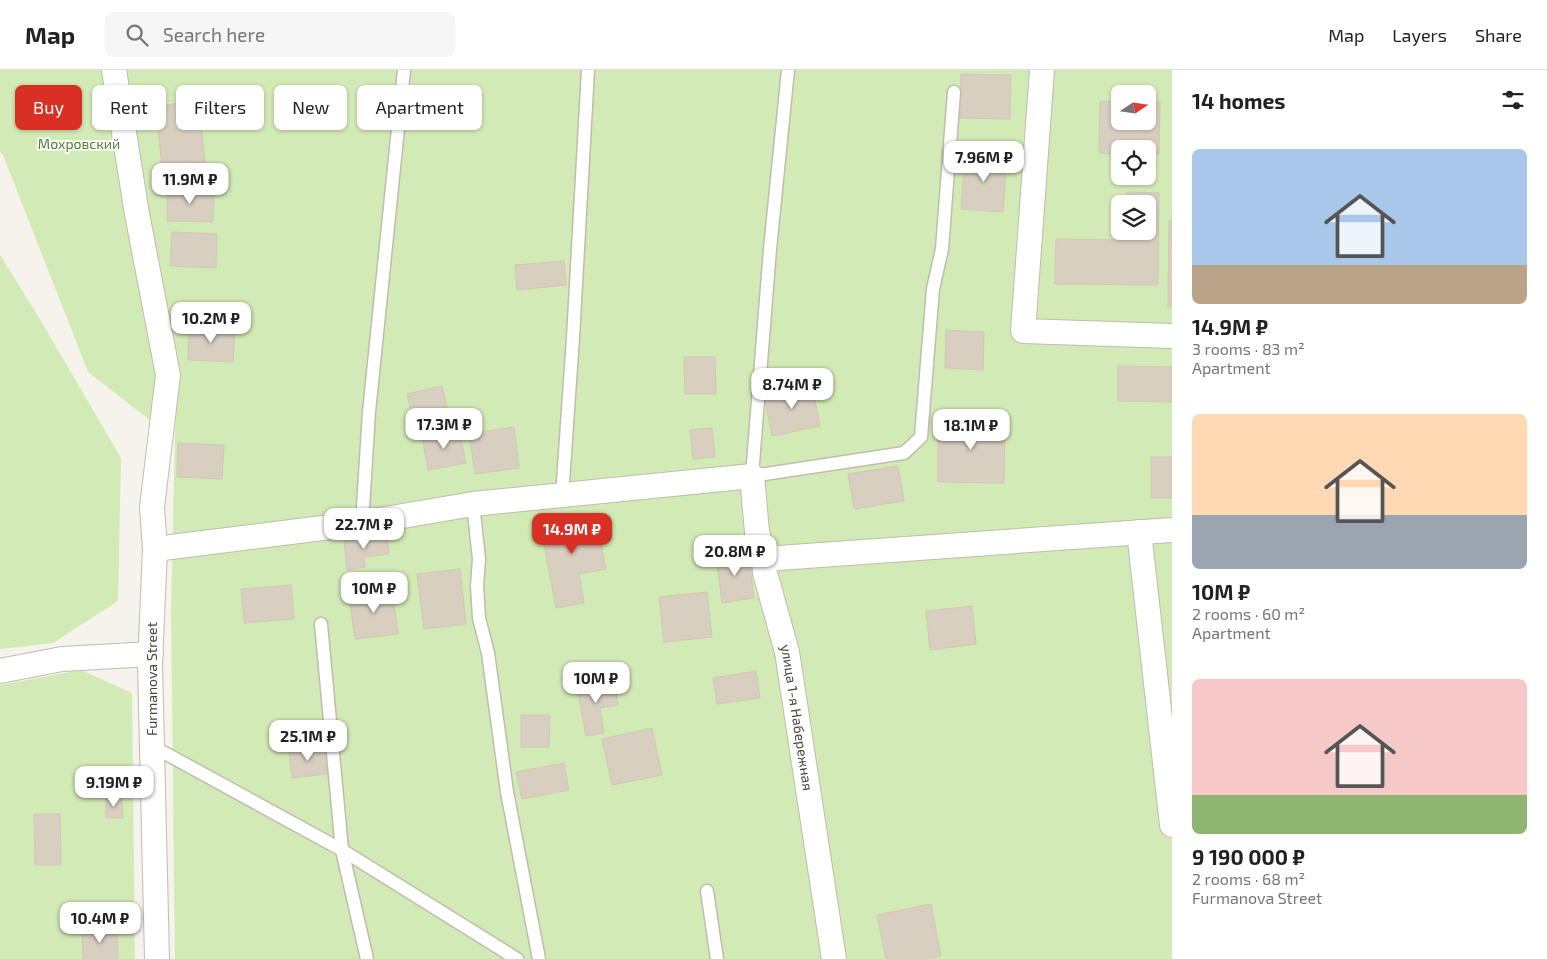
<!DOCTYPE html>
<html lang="en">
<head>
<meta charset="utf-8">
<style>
	body { margin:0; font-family:"Exo 2",sans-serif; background:#f6f6f6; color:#222; height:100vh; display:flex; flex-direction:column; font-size:19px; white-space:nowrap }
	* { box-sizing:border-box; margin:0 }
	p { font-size:16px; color:#767676 }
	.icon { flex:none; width:28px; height:28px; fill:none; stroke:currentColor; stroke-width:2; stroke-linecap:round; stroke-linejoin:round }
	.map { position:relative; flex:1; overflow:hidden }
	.sheet { display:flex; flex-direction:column; background:#fff; width:375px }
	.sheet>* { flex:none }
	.hud { position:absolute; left:15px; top:15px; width:475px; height:45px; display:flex; gap:10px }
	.needle { width:32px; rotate:77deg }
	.tools { position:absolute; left:1111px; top:15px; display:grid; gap:10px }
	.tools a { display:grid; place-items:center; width:45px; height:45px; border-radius:8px; background:#fff; box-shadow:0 1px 4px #0004; font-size:25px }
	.price { position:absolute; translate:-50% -42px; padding:0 11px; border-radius:10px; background:#fff; color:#222; font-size:16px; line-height:32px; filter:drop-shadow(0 1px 2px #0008) }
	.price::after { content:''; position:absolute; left:50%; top:30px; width:15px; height:11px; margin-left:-8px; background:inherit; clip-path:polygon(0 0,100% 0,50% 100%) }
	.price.on { background:#d93025; color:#fff }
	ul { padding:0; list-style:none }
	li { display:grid; align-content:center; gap:10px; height:265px; padding:0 20px }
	li span { display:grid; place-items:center; height:155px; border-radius:8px; color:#555 }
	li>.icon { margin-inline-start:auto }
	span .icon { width:90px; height:90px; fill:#fffc; stroke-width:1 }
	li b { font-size:21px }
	h2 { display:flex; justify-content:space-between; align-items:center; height:60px; padding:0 20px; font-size:21px }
	.pill { padding:0 18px; border-radius:8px; background:#fff; box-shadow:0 1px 4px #0004; font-size:18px; line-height:45px }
	.pill.on { background:#d93025; color:#fff }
	header { display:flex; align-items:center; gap:30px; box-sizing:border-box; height:70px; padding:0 25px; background:#fff; border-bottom:1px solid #e0e0e0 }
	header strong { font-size:24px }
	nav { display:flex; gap:28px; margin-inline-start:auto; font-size:18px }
	.search { width:350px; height:45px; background:#f6f6f6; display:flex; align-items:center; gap:12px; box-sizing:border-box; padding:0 18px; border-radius:8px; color:#767676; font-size:19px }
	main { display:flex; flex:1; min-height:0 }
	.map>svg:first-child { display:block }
	.green { fill:#d2eab5; fill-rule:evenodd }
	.building { fill:#d8cfc1; stroke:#d3c7b4 }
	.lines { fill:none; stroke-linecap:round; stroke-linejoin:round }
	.service-casing { stroke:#c2bbae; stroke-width:15 }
	.minor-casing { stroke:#c2bbae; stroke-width:26 }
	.service { stroke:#fff; stroke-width:12 }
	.minor { stroke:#fff; stroke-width:24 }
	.labels { text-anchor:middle; stroke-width:4; stroke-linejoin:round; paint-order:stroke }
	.park-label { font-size:14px; fill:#4a7f2a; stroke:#fff }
	.street-label { font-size:14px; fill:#4b4439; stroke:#fff }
</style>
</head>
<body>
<header>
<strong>Map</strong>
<div class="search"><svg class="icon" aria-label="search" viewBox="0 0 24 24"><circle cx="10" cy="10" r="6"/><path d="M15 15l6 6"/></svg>Search here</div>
<nav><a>Map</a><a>Layers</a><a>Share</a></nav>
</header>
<main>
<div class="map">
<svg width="1172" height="889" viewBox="0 0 1172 889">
	<rect width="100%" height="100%" fill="#f6f3ec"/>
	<g class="green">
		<path d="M0,0H1172V889H175L171,542L176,324L156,247L155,354L88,302L3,85L0,82ZM1120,24H1148V51H1120ZM1120,79H1148V106H1120ZM1120,134H1148V161H1120Z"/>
		<polygon points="0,185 35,241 121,388 118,531 53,573 0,579"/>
		<polygon points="81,600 132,623 135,889 0,889 0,615"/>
	</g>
	<g class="building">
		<polygon points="961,4 1011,5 1010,49 960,48"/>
		<polygon points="199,31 205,94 162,99 156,36"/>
		<polygon points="1100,31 1120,32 1120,51 1148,51 1148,32 1160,32 1159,84 1148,84 1148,79 1120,79 1120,84 1099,83"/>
		<polygon points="965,83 1007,86 1003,142 961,139"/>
		<polygon points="168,117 214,119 213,152 167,151"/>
		<polygon points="1127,122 1159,123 1158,215 1055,214 1056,169 1126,170 1126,161 1148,161 1148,134 1126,134"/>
		<polygon points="1169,150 1172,151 1172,237 1168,237"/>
		<polygon points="172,162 217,164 216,198 170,196"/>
		<polygon points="564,191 566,215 517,220 515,195"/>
		<polygon points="189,256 235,258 233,292 188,290"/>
		<polygon points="946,260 984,262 983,300 945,298"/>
		<polygon points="684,287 715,287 716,324 685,324"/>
		<polygon points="1118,296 1172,297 1172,332 1118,331"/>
		<polygon points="812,315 820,356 772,366 764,324"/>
		<polygon points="442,316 449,346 414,354 407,324"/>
		<polygon points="938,350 1005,351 1004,413 938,412"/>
		<polygon points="514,357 519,398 475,404 469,364"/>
		<polygon points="712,358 715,387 693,389 690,360"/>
		<polygon points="459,360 466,393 428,400 422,367"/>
		<polygon points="178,373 224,375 222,409 177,407"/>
		<rect x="1151" y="387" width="21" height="41"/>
		<polygon points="898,396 904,431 854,439 848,404"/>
		<polygon points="595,443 606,499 579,504 584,533 556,538 540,453"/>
		<polygon points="387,465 389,484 364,487 365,497 347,500 344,470"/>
		<polygon points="748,482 754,528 722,533 716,486"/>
		<polygon points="460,499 466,554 424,559 417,504"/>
		<polygon points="291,515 294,549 244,553 241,519"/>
		<polygon points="392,519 398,564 355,569 349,525"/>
		<polygon points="707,522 712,567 664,572 659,527"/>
		<polygon points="972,536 976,574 930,580 926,541"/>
		<polygon points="756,601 760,628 717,634 713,608"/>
		<polygon points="614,610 618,635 600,638 604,663 586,666 577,616"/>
		<polygon points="521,645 550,645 549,677 521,677"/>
		<polygon points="652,658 662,705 612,715 602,669"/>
		<polygon points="324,677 327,704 292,708 289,681"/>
		<polygon points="564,693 569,720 522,729 516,702"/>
		<polygon points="106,728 122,728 123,748 106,748"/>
		<polygon points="34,744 60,744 61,795 35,795"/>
		<polygon points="931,834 941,886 928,889 886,889 877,845"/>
		<polygon points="117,859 118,889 83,889 82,860"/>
	</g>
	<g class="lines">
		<defs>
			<g id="service">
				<polyline points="788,0 770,179 752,406 904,383 921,367 933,219 942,179 954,22"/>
				<polyline points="562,426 573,268 588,0"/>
				<polyline points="473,434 479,489 477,516 479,548 488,583 507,722 539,889"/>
				<polyline points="362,453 369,342 404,0"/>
				<polyline points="321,554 342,780 367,889"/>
				<polyline points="152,676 342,780 517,889"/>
				<polyline points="707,821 717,889"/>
			</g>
			<g id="minor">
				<polyline points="114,0 137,144 168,305 152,437 155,479 150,594 157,889"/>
				<polyline points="1042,0 1023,261 1172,266"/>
				<polyline points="1139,462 1172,755"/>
				<path id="s1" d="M155,479L362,453L473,434L752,406L757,462L764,489L765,503L787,582L834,889"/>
				<polyline points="764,489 1172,460"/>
				<polyline points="0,601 62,589 151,584"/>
			</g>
		</defs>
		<use href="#service" class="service-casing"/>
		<use href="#minor" class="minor-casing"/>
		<use href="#service" class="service"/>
		<use href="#minor" class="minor"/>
	</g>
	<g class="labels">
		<g class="park-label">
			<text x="79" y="79">Мохровский</text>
		</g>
		<g class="street-label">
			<text transform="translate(152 609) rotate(-90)" y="5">Furmanova Street</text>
			<text dy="5" stroke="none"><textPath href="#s1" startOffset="848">улица 1-я Набережная</textPath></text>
		</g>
	</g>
</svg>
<div class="tools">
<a><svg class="needle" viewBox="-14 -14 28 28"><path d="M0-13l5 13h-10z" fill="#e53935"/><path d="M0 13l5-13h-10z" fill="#767676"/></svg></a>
<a><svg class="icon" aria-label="locate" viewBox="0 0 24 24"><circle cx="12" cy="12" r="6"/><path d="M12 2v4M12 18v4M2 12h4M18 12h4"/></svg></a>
<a><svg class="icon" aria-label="layers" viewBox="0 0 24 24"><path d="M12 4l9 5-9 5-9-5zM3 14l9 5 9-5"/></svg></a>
</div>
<b class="price" style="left:984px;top:113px">7.96M ₽</b>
<b class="price" style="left:190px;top:135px">11.9M ₽</b>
<b class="price" style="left:211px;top:274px">10.2M ₽</b>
<b class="price" style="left:792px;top:340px">8.74M ₽</b>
<b class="price" style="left:444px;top:380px">17.3M ₽</b>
<b class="price" style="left:971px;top:381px">18.1M ₽</b>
<b class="price" style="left:364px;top:480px">22.7M ₽</b>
<b class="price on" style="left:572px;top:485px">14.9M ₽</b>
<b class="price" style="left:735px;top:507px">20.8M ₽</b>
<b class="price" style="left:374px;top:544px">10M ₽</b>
<b class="price" style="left:596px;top:634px">10M ₽</b>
<b class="price" style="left:308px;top:692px">25.1M ₽</b>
<b class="price" style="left:114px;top:738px">9.19M ₽</b>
<b class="price" style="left:100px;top:874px">10.4M ₽</b>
<div class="hud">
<a class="pill on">Buy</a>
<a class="pill">Rent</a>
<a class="pill">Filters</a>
<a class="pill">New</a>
<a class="pill">Apartment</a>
</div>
</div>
<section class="sheet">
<h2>14 homes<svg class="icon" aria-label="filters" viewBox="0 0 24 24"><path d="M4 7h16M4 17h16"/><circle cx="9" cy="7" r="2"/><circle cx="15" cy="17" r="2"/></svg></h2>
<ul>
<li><span style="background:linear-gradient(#a9c7e8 75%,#b9a48a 0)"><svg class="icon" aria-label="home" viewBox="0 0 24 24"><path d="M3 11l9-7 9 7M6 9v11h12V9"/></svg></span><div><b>14.9M ₽</b><p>3 rooms · 83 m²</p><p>Apartment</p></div></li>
<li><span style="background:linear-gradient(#ffd9b3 65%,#9aa5b1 0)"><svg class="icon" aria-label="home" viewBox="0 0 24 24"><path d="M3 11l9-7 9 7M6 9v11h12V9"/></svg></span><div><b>10M ₽</b><p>2 rooms · 60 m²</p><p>Apartment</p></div></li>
<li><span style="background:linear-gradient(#f6c9c9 75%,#8fb573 0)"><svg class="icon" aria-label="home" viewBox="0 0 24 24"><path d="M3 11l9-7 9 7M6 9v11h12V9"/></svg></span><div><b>9 190 000 ₽</b><p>2 rooms · 68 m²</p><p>Furmanova Street</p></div></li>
</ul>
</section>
</main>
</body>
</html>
